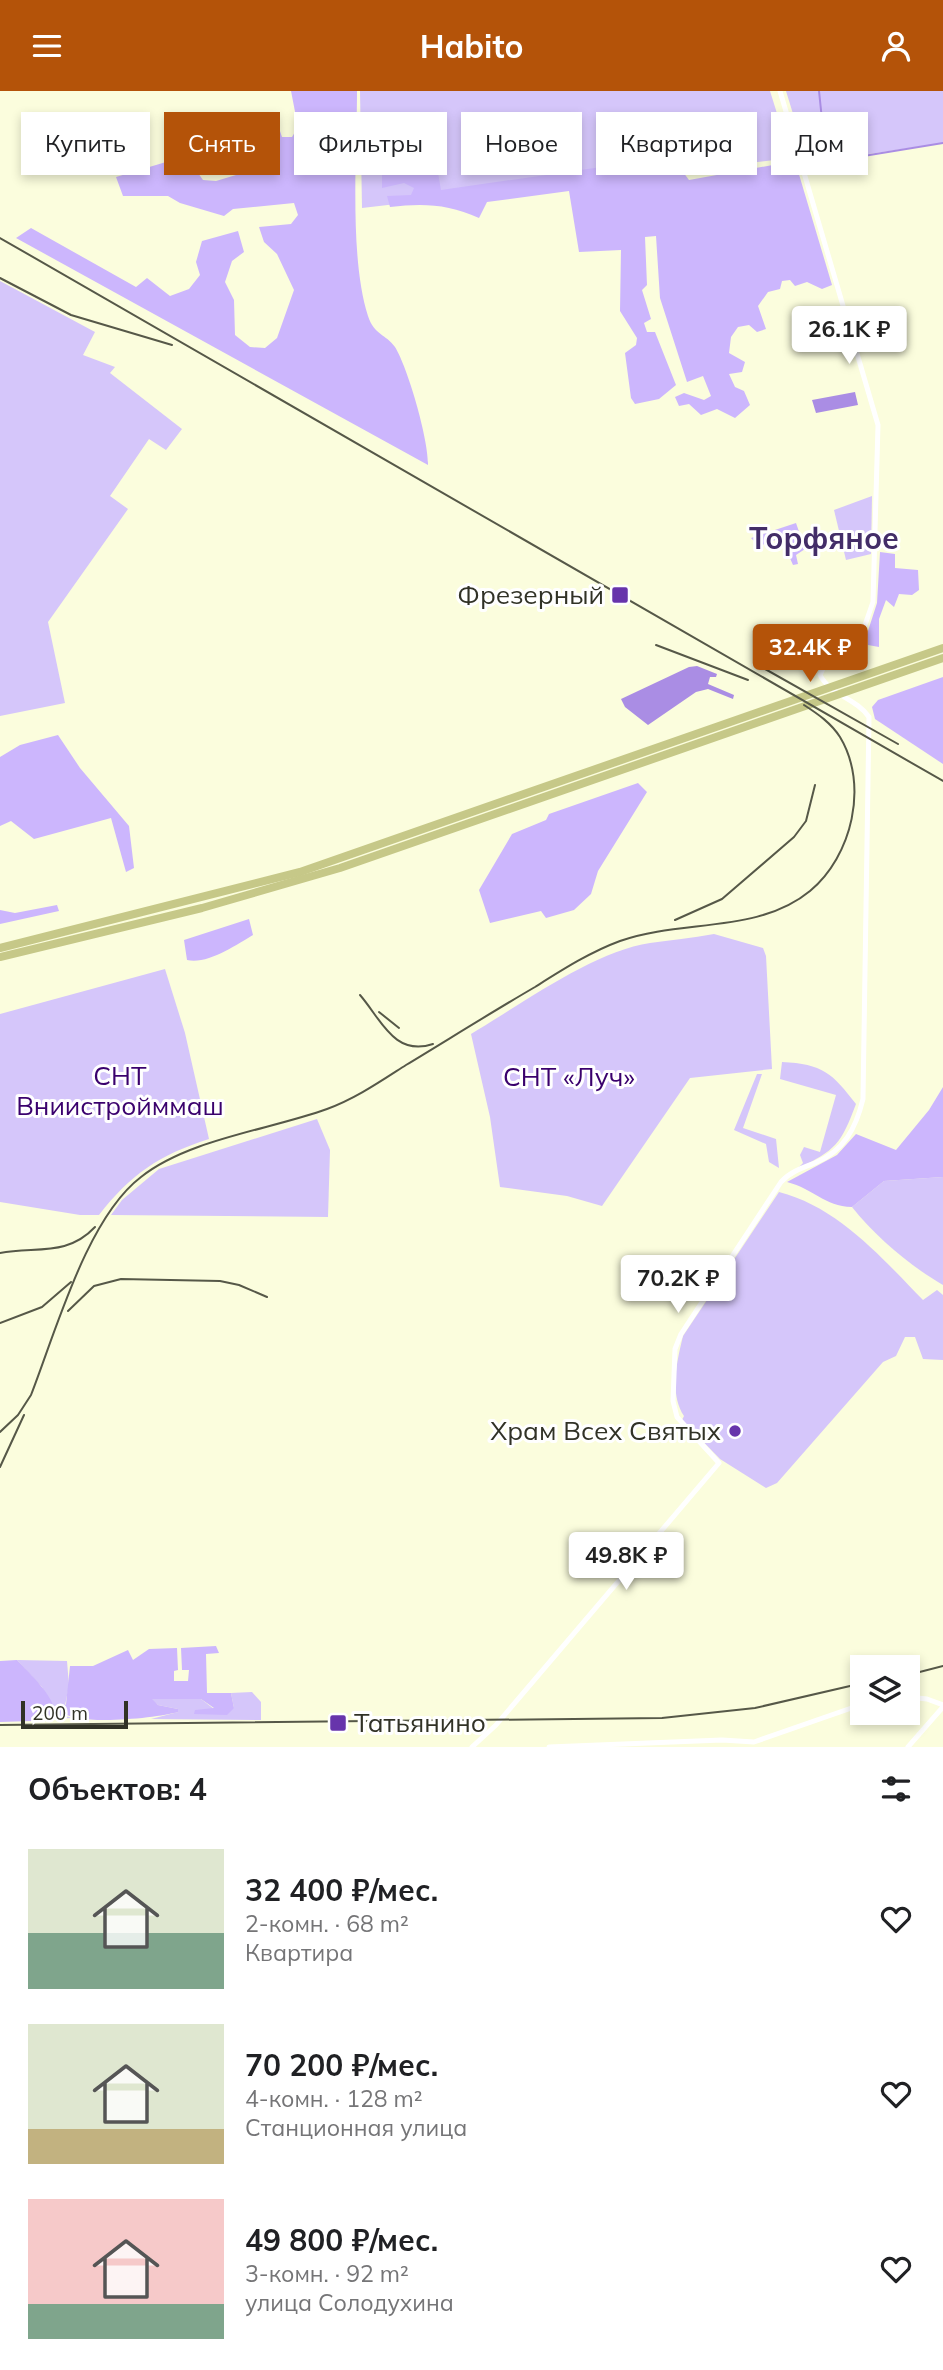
<!DOCTYPE html>
<html lang="ru">
<head>
<meta charset="utf-8">
<style>
	body { margin:0; font-family:Mulish,sans-serif; background:#f2f2f2; color:#202124; height:100vh; display:flex; flex-direction:column; font-size:26px; white-space:nowrap }
	* { box-sizing:border-box; margin:0 }
	p { font-size:23px; color:#757577 }
	.icon { flex:none; width:38px; height:38px; fill:none; stroke:currentColor; stroke-width:2; stroke-linecap:round; stroke-linejoin:round }
	.map { position:relative; height:1656px; overflow:hidden }
	.sheet { display:flex; flex-direction:column; background:#fff; flex:1 }
	.sheet>* { flex:none }
	.banner { position:absolute; left:21px; top:21px; width:901px; height:63px; display:flex; gap:14px }
	.fabs { position:absolute; left:850px; top:1564px; display:grid; gap:14px }
	.fabs a { display:grid; place-items:center; width:70px; height:70px; border-radius:0px; background:#fff; box-shadow:0 4px 10px #0003; font-size:35px }
	.scale { position:absolute; left:21px; bottom:18px; width:107px; box-sizing:border-box; padding-left:7px; border:4px solid #313226; border-top:0; font-size:19px; line-height:24px; white-space:nowrap; color:#313226; -webkit-text-stroke:5px #fff; paint-order:stroke }
	.price { position:absolute; translate:-50% -60px; padding:0 16px; border-radius:7px; background:#fff; color:#222; font-size:23px; line-height:46px; filter:drop-shadow(0 2px 4px #0008) }
	.price::after { content:''; position:absolute; left:50%; top:42px; width:21px; height:16px; margin-left:-10px; background:inherit; clip-path:polygon(0 0,100% 0,50% 100%) }
	.price.on { background:#b45309; color:#fff }
	ul { padding:0; list-style:none }
	li { display:flex; align-items:center; gap:21px; height:175px; padding:0 28px }
	li span { display:grid; place-items:center; flex:none; width:196px; height:140px; border-radius:0px; color:#555 }
	li>.icon { margin-inline-start:auto }
	span .icon { width:84px; height:84px; fill:#fffc; stroke-width:1 }
	li b { font-size:30px }
	h2 { display:flex; justify-content:space-between; align-items:center; height:84px; padding:0 28px; font-size:30px }
	.tag { padding:0 24px; border-radius:0px; background:#fff; box-shadow:0 4px 10px #0003; font-size:24px; line-height:63px }
	.tag.on { background:#b45309; color:#fff }
	header { display:flex; justify-content:space-between; align-items:center; height:91px; padding:0 28px; background:#b45309; color:#fff; font-size:32px; font-weight:700 }
	.map>svg:first-child { display:block }
	.green { fill:#d5c6fa }
	.forest { fill:#ccb6fd }
	.water { fill:#aa8de4 }
	.lines { fill:none; stroke-linecap:round; stroke-linejoin:round }
	.stream { stroke:#aa8de4; stroke-width:2 }
	.tertiary { stroke:#fff; stroke-width:5 }
	.trunk { stroke:#c6c888; stroke-width:8 }
	.rail { stroke:#565848; stroke-width:2 }
	.poi-dot { fill:#6734ab; stroke:#fff; stroke-width:2.5 }
	.labels { text-anchor:middle; stroke-width:6; stroke-linejoin:round; paint-order:stroke }
	.poi-label { font-size:26px; fill:#313226; stroke:#fff; text-anchor:end }
	.park-label { font-size:26px; fill:#3a016d; stroke:#fff }
	.quarter-label { font-size:30px; font-weight:bold; fill:#432d68; stroke:#fff }
</style>
</head>
<body>
<header><svg class="icon" aria-label="menu" viewBox="0 0 24 24"><path d="M4 6h16M4 12h16M4 18h16"/></svg>Habito<svg class="icon" aria-label="person" viewBox="0 0 24 24"><circle cx="12" cy="8" r="4"/><path d="M4 21q1-7 8-7t8 7"/></svg></header>
<div class="map">
<svg width="943" height="1656" viewBox="0 0 943 1656">
	<rect width="100%" height="100%" fill="#fbfddd"/>
	<g class="green">
		<polygon points="360,0 770,0 791,67 362,117"/>
		<polygon points="786,0 943,0 943,52 835,68 823,63 806,65"/>
		<polygon points="0,190 95,241 83,264 115,276 110,282 182,338 166,359 149,348 110,405 128,418 48,531 65,612 0,625"/>
		<polygon points="872,405 871,463 846,469 834,419"/>
		<path d="M714,843L763,857L766,865L772,978L690,987L602,1115L567,1105L500,1096L490,1026L471,943C520,914 594,860 650,852C670,849 692,847 714,843Z"/>
		<path d="M165,878L185,942L209,1048C159,1064 131,1083 99,1124H80L0,1111V923Z"/>
		<path d="M782,971C823,973 832,982 856,1013C841,1053 836,1059 797,1078L803,1072L800,1064L804,1056L820,1061L836,1004L780,988Z"/>
		<polygon points="757,983 762,983 743,1037 776,1048 779,1077 769,1071 766,1053 734,1039"/>
		<polygon points="317,1028 330,1059 328,1126 111,1124 122,1109 159,1078"/>
		<path d="M943,1086V1194C910,1175 876,1146 852,1116L884,1090Z"/>
		<path d="M779,1101C838,1116 882,1167 923,1209L937,1199L943,1204V1269L923,1268L915,1246H905L896,1265L883,1271L777,1392L766,1397L720,1368L682,1329L684,1325C669,1302 677,1270 683,1245Z"/>
		<polygon points="17,1569 67,1570 69,1595 63,1624 72,1627 48,1628 55,1624 42,1596"/>
		<polygon points="252,1601 261,1611 261,1629 151,1628 178,1621 178,1618 158,1614 150,1608 201,1608 214,1618 195,1619 234,1617 231,1602"/>
	</g>
	<g class="forest">
		<path d="M291,0H357C357,64 349,166 368,225C374,244 386,243 395,256C408,277 429,350 428,374L16,147L31,137L136,196L147,187L170,205L189,198L200,184L196,171L202,150L238,140L244,161L232,170L225,191L234,209L235,244L250,256L265,257L277,247L294,199L277,163L264,151L259,136L291,133L298,124L294,112L233,118L224,125L180,112L168,105H123L116,86L186,65L203,89L216,90L236,84L253,46L278,34L282,46H292L298,36Z"/>
		<path d="M427,54L434,59L441,99L650,69L677,73L689,89L795,70L832,194L822,198L807,191L795,195L790,189L782,190L780,198L768,201L758,215L766,238L757,241L749,234L738,236L731,246L729,262L745,271L742,281L729,283L735,296L744,300L750,314L735,327L717,318L701,324L689,313L679,315L675,306L684,302L704,309L711,305L703,285L687,291L660,207L656,145L645,146L647,194L642,199L651,228L644,232L647,241H655L676,294L659,308L635,313L631,307L625,262L636,254L637,247L620,220L621,159L579,161L569,100L487,111L479,127C448,113 423,112 390,116L387,105L411,104L414,97L404,92L382,97V76Z"/>
		<polygon points="796,432 805,458 796,464 798,473 793,474 781,447 759,455 751,447"/>
		<polygon points="880,461 895,463 895,477 918,479 919,499 912,504 899,503 894,516 886,509 879,528 879,556 868,554 867,543 877,512"/>
		<polygon points="943,586 943,673 875,628 872,616 878,609"/>
		<polygon points="58,644 80,677 129,735 134,777 126,781 111,727 34,748 11,730 0,735 0,666 20,654"/>
		<polygon points="638,692 647,701 598,780 591,803 574,819 546,827 541,820 490,832 479,799 512,743 546,729 549,723"/>
		<polygon points="57,814 59,820 0,833 0,819 15,822"/>
		<path d="M249,828L253,844C236,854 207,874 187,869L184,849Z"/>
		<path d="M943,996V1086L884,1090L852,1116C824,1115 814,1098 787,1091L837,1064L856,1043L896,1059L929,1019Z"/>
		<path d="M216,1555L219,1562L206,1563L207,1602H231L234,1617L227,1624L194,1623L195,1619L214,1617L201,1608H152L158,1614L178,1618V1621C157,1627 75,1636 61,1620L66,1613L70,1575H93L128,1559L133,1569L149,1558L177,1557L178,1579L174,1580V1590H188L189,1579H182L181,1557Z"/>
		<path d="M17,1569C30,1583 55,1605 55,1624L32,1630L0,1631V1570Z"/>
	</g>
	<g class="water">
		<polygon points="855,301 858,314 816,322 812,309"/>
		<polygon points="697,575 717,583 716,586 710,586 708,593 734,604 733,608 708,598 696,601 648,634 625,616 621,608 689,576"/>
	</g>
	<g class="lines">
		<polyline class="stream" points="819,0 826,67 833,70 943,52"/>
		<g class="tertiary">
			<polyline points="908,1606 927,1608 943,1614"/>
			<path d="M472,1656L496,1634L719,1372L677,1326L673,1310L675,1258L681,1243L781,1091C790,1081 802,1077 815,1072C844,1060 856,1037 863,1008L869,626C856,607 830,604 820,584L828,567L842,564L858,554L873,511L878,334L780,0"/>
			<polyline points="549,1656 722,1649 754,1651 863,1613"/>
			<polyline points="908,1656 943,1616"/>
		</g>
		<g class="trunk">
			<polyline points="0,857 300,781 943,557"/>
			<polyline points="0,866 202,817 340,777 943,567"/>
		</g>
		<g class="rail">
			<polyline points="0,147 943,690"/>
			<polyline points="0,187 71,224 172,254"/>
			<polyline points="656,554 748,589"/>
			<polyline points="758,574 898,653"/>
			<polyline points="675,829 722,808 794,746 806,730 815,694"/>
			<path d="M360,904C381,928 394,966 433,953"/>
			<polyline points="379,921 399,937"/>
			<path d="M0,1162C35,1155 67,1166 95,1136"/>
			<polyline points="68,1220 94,1195 121,1188 220,1190 239,1194 267,1206"/>
			<polyline points="0,1232 42,1216 71,1191"/>
			<path d="M0,1341L18,1324L31,1304C56,1240 87,1127 141,1086C189,1048 269,1039 327,1018C355,1008 381,990 406,974C449,948 492,921 535,896C562,879 590,861 620,850C681,828 758,843 810,800C852,765 869,694 840,646C831,632 818,623 804,614"/>
			<polyline points="0,1376 24,1324"/>
			<polyline points="908,1584 943,1575"/>
			<polyline points="0,1634 662,1627 755,1617 863,1592"/>
		</g>
	</g>
	<g class="poi-dot">
		<rect x="611" y="495" width="18" height="18" rx="3.5"/>
		<circle cx="735" cy="1340" r="7"/>
		<rect x="329" y="1623" width="18" height="18" rx="3.5"/>
	</g>
	<g class="labels">
		<g class="poi-label">
			<text x="604" y="513">Фрезерный</text>
			<text x="721" y="1349">Храм Всех Святых</text>
			<text x="354" y="1641" text-anchor="start">Татьянино</text>
		</g>
		<g class="park-label">
			<text x="120" y="994">СНТ<tspan x="120" dy="30">Вниистройммаш</tspan></text>
			<text x="569" y="995">СНТ «Луч»</text>
		</g>
		<g class="quarter-label">
			<text x="824" y="458">Торфяное</text>
		</g>
	</g>
</svg>
<div class="fabs">
<a><svg class="icon" aria-label="layers" viewBox="0 0 24 24"><path d="M12 4l9 5-9 5-9-5zM3 14l9 5 9-5"/></svg></a>
</div>
<div class="scale">200 m</div>
<b class="price" style="left:849px;top:275px">26.1K ₽</b>
<b class="price on" style="left:810px;top:593px">32.4K ₽</b>
<b class="price" style="left:678px;top:1224px">70.2K ₽</b>
<b class="price" style="left:626px;top:1501px">49.8K ₽</b>
<div class="banner">
<a class="tag">Купить</a>
<a class="tag on">Снять</a>
<a class="tag">Фильтры</a>
<a class="tag">Новое</a>
<a class="tag">Квартира</a>
<a class="tag">Дом</a>
</div>
</div>
<section class="sheet">
<h2>Объектов: 4<svg class="icon" aria-label="filters" viewBox="0 0 24 24"><path d="M4 7h16M4 17h16"/><circle cx="9" cy="7" r="2"/><circle cx="15" cy="17" r="2"/></svg></h2>
<ul>
<li><span style="background:linear-gradient(#dfe7d0 60%,#7fa58c 0)"><svg class="icon" aria-label="home" viewBox="0 0 24 24"><path d="M3 11l9-7 9 7M6 9v11h12V9"/></svg></span><div><b>32 400 ₽/мес.</b><p>2-комн. · 68 m²</p><p>Квартира</p></div><svg class="icon" aria-label="heart" viewBox="0 0 24 24"><path d="M12 20l-8-8c-3-5 5-10 8-4 3-6 11-1 8 4z"/></svg></li>
<li><span style="background:linear-gradient(#dfe7d0 75%,#c2b280 0)"><svg class="icon" aria-label="home" viewBox="0 0 24 24"><path d="M3 11l9-7 9 7M6 9v11h12V9"/></svg></span><div><b>70 200 ₽/мес.</b><p>4-комн. · 128 m²</p><p>Станционная улица</p></div><svg class="icon" aria-label="heart" viewBox="0 0 24 24"><path d="M12 20l-8-8c-3-5 5-10 8-4 3-6 11-1 8 4z"/></svg></li>
<li><span style="background:linear-gradient(#f6c9c9 75%,#7fa58c 0)"><svg class="icon" aria-label="home" viewBox="0 0 24 24"><path d="M3 11l9-7 9 7M6 9v11h12V9"/></svg></span><div><b>49 800 ₽/мес.</b><p>3-комн. · 92 m²</p><p>улица Солодухина</p></div><svg class="icon" aria-label="heart" viewBox="0 0 24 24"><path d="M12 20l-8-8c-3-5 5-10 8-4 3-6 11-1 8 4z"/></svg></li>
</ul>
</section>
</body>
</html>
